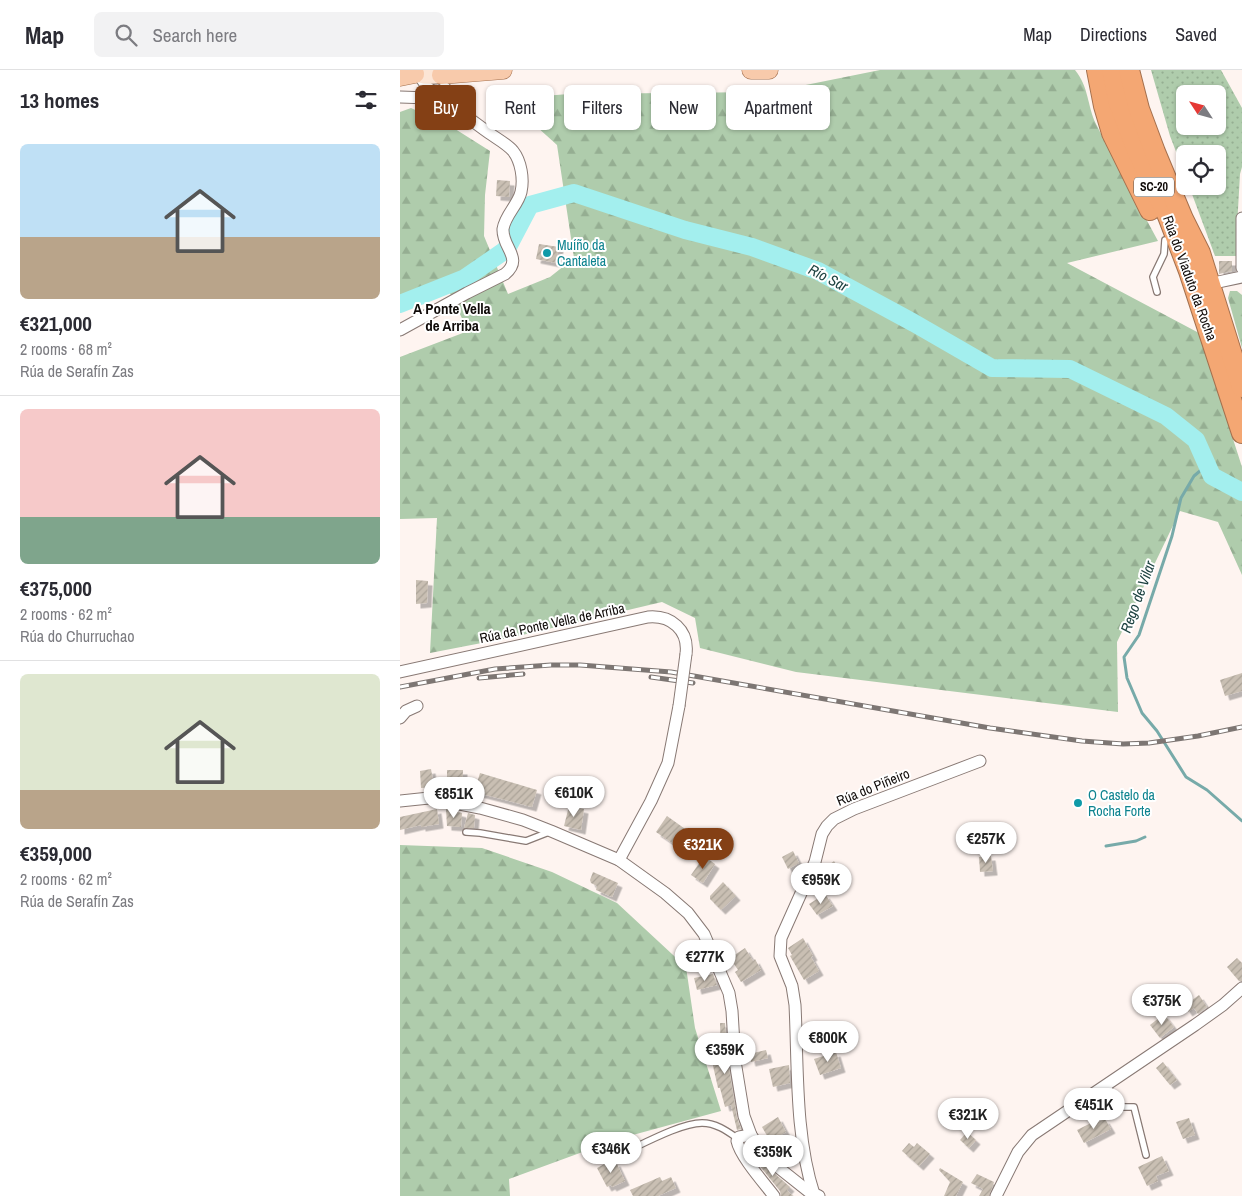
<!DOCTYPE html>
<html lang="en">
<head>
<meta charset="utf-8">
<style>
	body { margin:0; font-family:"Archivo Narrow",sans-serif; background:#f2f2f3; color:#2b2b33; height:100vh; display:flex; flex-direction:column; font-size:19px; white-space:nowrap }
	* { box-sizing:border-box; margin:0 }
	p { font-size:16px; color:#7c7c81 }
	.icon { flex:none; width:28px; height:28px; fill:none; stroke:currentColor; stroke-width:2; stroke-linecap:round; stroke-linejoin:round }
	.map { position:relative; flex:1; overflow:hidden }
	.sheet { display:flex; flex-direction:column; background:#fff; width:400px }
	.sheet>* { flex:none }
	.banner { position:absolute; left:15px; top:15px; width:475px; height:45px; display:flex; gap:10px }
	.needle { width:32px; rotate:306deg }
	.tools { position:absolute; left:776px; top:15px; display:grid; gap:10px }
	.tools a { display:grid; place-items:center; width:50px; height:50px; border-radius:8px; background:#fff; box-shadow:0 1px 4px #0004; font-size:25px }
	.price { position:absolute; translate:-50% -42px; padding:0 11px; border-radius:18px; background:#fff; color:#222; font-size:16px; line-height:32px; filter:drop-shadow(0 1px 2px #0008) }
	.price::after { content:''; position:absolute; left:50%; top:30px; width:15px; height:11px; margin-left:-8px; background:inherit; clip-path:polygon(0 0,100% 0,50% 100%) }
	.price.selected { background:#844015; color:#fff }
	ul { padding:0; list-style:none }
	li { display:grid; align-content:center; gap:10px; height:265px; padding:0 20px }
	li+li { border-top:1px solid #e1e1e2 }
	li span { display:grid; place-items:center; height:155px; border-radius:8px; color:#555 }
	li>.icon { margin-inline-start:auto }
	span .icon { width:90px; height:90px; fill:#fffc; stroke-width:1 }
	li b { font-size:21px }
	h2 { display:flex; justify-content:space-between; align-items:center; height:60px; padding:0 20px; font-size:21px }
	.tag { padding:0 18px; border-radius:8px; background:#fff; box-shadow:0 1px 4px #0004; font-size:18px; line-height:45px }
	.tag.selected { background:#844015; color:#fff }
	header { display:flex; align-items:center; gap:30px; box-sizing:border-box; height:70px; padding:0 25px; background:#fff; border-bottom:1px solid #e1e1e2 }
	header strong { font-size:24px }
	nav { display:flex; gap:28px; margin-inline-start:auto; font-size:18px }
	.search { width:350px; height:45px; background:#f2f2f3; display:flex; align-items:center; gap:12px; box-sizing:border-box; padding:0 18px; border-radius:8px; color:#7c7c81; font-size:19px }
	main { display:flex; flex:1; min-height:0 }
	.map>svg:first-child { display:block }
	.grass { fill:url(#grass-dots); fill-rule:evenodd }
	.forest { fill:url(#forest-firs) }
	.lines { fill:none; stroke-linecap:round; stroke-linejoin:round }
	.stream { stroke:#77aaa9; stroke-width:3 }
	.river { stroke:#a3efee; stroke-width:18 }
	.building { fill:url(#building-hatch); filter:url(#shadow) }
	.lane-casing { stroke:#887974; stroke-width:8 }
	.street-casing { stroke:#887974; stroke-width:13 }
	.secondary-casing { stroke:#887974; stroke-width:18 }
	.primary-casing { stroke:#a4704e; stroke-width:19 }
	.highway-casing { stroke:#a4704e; stroke-width:22 }
	.lane { stroke:#fff; stroke-width:5.5 }
	.street { stroke:#fff; stroke-width:11 }
	.secondary { stroke:#fce5d5; stroke-width:16 }
	.primary { stroke:#f8caab; stroke-width:18 }
	.highway { stroke:#f4a773; stroke-width:20 }
	.rail-casing { stroke:#7d7673; stroke-width:5 }
	.rail { stroke:#fff; stroke-width:3; stroke-dasharray:9; stroke-linecap:butt }
	.street-bridge-casing { stroke:#887974; stroke-width:13; stroke-linecap:butt }
	.street-bridge { stroke:#fff; stroke-width:11 }
	.culture-dot { fill:#0f9aa8; stroke:#fff; stroke-width:2 }
	.labels { text-anchor:middle; stroke-width:4; stroke-linejoin:round; paint-order:stroke }
	.shield { fill:#fff; stroke:#575452; stroke-width:1 }
	.shield-label { font-size:12px; font-weight:bold; fill:#0f0a08 }
	.culture-label { font-size:14px; fill:#0d838f; stroke:#fff; text-anchor:start }
	.street-label { font-size:14px; fill:#0f0a08; stroke:#fff }
	.water-label { font-size:15px; font-style:italic; fill:#1d4241; stroke:#fff }
	.neighbourhood-label { font-size:15px; font-weight:bold; fill:#0f0a08; stroke:#fff }
</style>
</head>
<body>
<header>
<strong>Map</strong>
<div class="search"><svg class="icon" aria-label="search" viewBox="0 0 24 24"><circle cx="10" cy="10" r="6"/><path d="M15 15l6 6"/></svg>Search here</div>
<nav><a>Map</a><a>Directions</a><a>Saved</a></nav>
</header>
<main>
<section class="sheet">
<h2>13 homes<svg class="icon" aria-label="filters" viewBox="0 0 24 24"><path d="M4 7h16M4 17h16"/><circle cx="9" cy="7" r="2"/><circle cx="15" cy="17" r="2"/></svg></h2>
<ul>
<li><span style="background:linear-gradient(#bfe0f5 60%,#b9a48a 0)"><svg class="icon" aria-label="home" viewBox="0 0 24 24"><path d="M3 11l9-7 9 7M6 9v11h12V9"/></svg></span><div><b>€321,000</b><p>2 rooms · 68 m²</p><p>Rúa de Serafín Zas</p></div></li>
<li><span style="background:linear-gradient(#f6c9c9 70%,#7fa58c 0)"><svg class="icon" aria-label="home" viewBox="0 0 24 24"><path d="M3 11l9-7 9 7M6 9v11h12V9"/></svg></span><div><b>€375,000</b><p>2 rooms · 62 m²</p><p>Rúa do Churruchao</p></div></li>
<li><span style="background:linear-gradient(#dfe7d0 75%,#b9a48a 0)"><svg class="icon" aria-label="home" viewBox="0 0 24 24"><path d="M3 11l9-7 9 7M6 9v11h12V9"/></svg></span><div><b>€359,000</b><p>2 rooms · 62 m²</p><p>Rúa de Serafín Zas</p></div></li>
</ul>
</section>
<div class="map">
<svg width="842" height="1126" viewBox="0 0 842 1126">
	<defs>
		<pattern id="grass-dots" width="8" height="8" patternUnits="userSpaceOnUse" patternTransform="scale(1.25)"><rect width="8" height="8" fill="#afccac"/><path d="M2 2h.1M6 6h.1" fill="none" stroke="#95ae92" stroke-width="1.8" stroke-linecap="round"/></pattern>
		<pattern id="forest-firs" width="22" height="20" patternUnits="userSpaceOnUse" patternTransform="scale(1.25)"><rect width="22" height="20" fill="#afccac"/><path d="M5 1l3.5 6h-7zM16 11l3.5 6h-7z" fill="#95ae92"/></pattern>
		<pattern id="building-hatch" width="6" height="6" patternUnits="userSpaceOnUse" patternTransform="scale(1.25)"><rect width="6" height="6" fill="#c9bfb3"/><path d="M-1 1l2-2M0 6l6-6M5 7l2-2" fill="none" stroke="#aba398"/></pattern>
		<filter id="shadow"><feDropShadow dx="4.5" dy="4.5" stdDeviation="0" flood-color="#0004"/></filter>
	</defs>
	<rect width="100%" height="100%" fill="#fef4f0"/>
	<path class="grass" d="M751,0H821L842,38V97L840,104L836,175L837,186H815L789,116H818V84H785V105L770,66ZM785,24H818V56H785Z"/>
	<g class="forest">
		<path d="M480,0H675C689,17 687,35 696,54C715,93 737,132 758,171L667,193L799,263L842,397V505L818,452L780,441L717,572L718,642L396,602L300,578L295,548L262,532L118,566L30,583L37,448L0,449V287L68,261L48,219L0,243V42L11,38L52,57L90,81L85,125L84,166L108,224L150,207L174,188L157,75L106,29L169,24L371,22Z"/>
		<polygon points="830,221 837,221 842,225 842,278 828,228"/>
		<polygon points="0,775 82,778 152,802 217,833 286,897 295,958 321,1041 218,1069 109,1109 110,1126 0,1126"/>
	</g>
	<g class="lines">
		<g class="stream">
			<polyline points="807,395 794,406 781,428 772,466 739,565 724,587 727,608 742,643 757,661 786,707 807,720 842,751"/>
			<polyline points="706,776 736,771 745,767"/>
		</g>
		<polyline class="river" points="0,234 65,208 104,181 109,175 130,135 174,123 285,160 352,177 418,201 514,253 592,298 670,299 766,346 796,370 812,406 842,422"/>
	</g>
	<g class="building">
		<polygon points="97,110 110,111 109,127 96,126"/>
		<polygon points="139,174 159,177 156,193 136,189"/>
		<polygon points="819,191 832,191 832,201 819,204"/>
		<polygon points="16,510 28,511 27,533 16,534"/>
		<polygon points="842,603 842,621 825,626 820,610"/>
		<polygon points="31,699 34,717 21,718 20,701"/>
		<polygon points="47,700 63,700 62,721 47,721"/>
		<polygon points="80,703 137,720 132,737 74,722"/>
		<polygon points="169,736 184,739 181,760 164,756"/>
		<polygon points="37,739 39,754 21,757 21,755 0,760 0,747"/>
		<polygon points="46,739 62,743 61,757 47,756"/>
		<polygon points="68,743 75,745 74,758 64,758"/>
		<polygon points="267,746 288,761 278,777 256,762"/>
		<polygon points="393,781 399,793 388,799 382,787"/>
		<polygon points="304,786 315,794 303,813 291,805"/>
		<polygon points="591,786 593,801 580,802 579,787"/>
		<polygon points="434,791 443,806 427,816 419,803"/>
		<polygon points="193,802 218,813 212,827 196,820 197,816 191,813 190,810"/>
		<polygon points="323,812 336,826 321,840 310,829 310,826"/>
		<polygon points="425,824 433,836 417,845 409,834"/>
		<polygon points="403,868 413,886 411,887 419,901 404,910 390,886 392,885 388,878"/>
		<polygon points="345,878 353,891 355,889 361,900 341,912 335,902 338,900 330,888"/>
		<polygon points="837,888 842,893 842,911 839,911 827,897"/>
		<polygon points="313,904 317,915 297,920 294,908"/>
		<polygon points="799,925 807,937 798,944 794,938 788,942 784,936"/>
		<polygon points="764,944 774,957 760,968 750,955"/>
		<polygon points="320,953 325,953 328,992 337,1047 341,1059 337,1060 331,1035 325,1037 320,1018 318,1018 311,987 321,985"/>
		<polygon points="366,980 368,988 351,992 349,984"/>
		<polygon points="436,982 441,998 420,1005 414,989"/>
		<polygon points="763,992 777,1010 770,1015 756,998"/>
		<polygon points="389,995 390,1013 373,1017 369,999"/>
		<polygon points="378,1047 386,1062 370,1071 362,1057"/>
		<polygon points="789,1048 795,1065 783,1069 776,1052"/>
		<polygon points="705,1049 711,1059 684,1073 677,1060 697,1050 698,1052"/>
		<polygon points="567,1062 576,1070 569,1078 560,1070"/>
		<polygon points="346,1073 347,1073 356,1085 374,1103 390,1117 387,1120 393,1126 381,1126 380,1121 359,1095"/>
		<polygon points="509,1073 514,1077 517,1073 530,1084 519,1096 502,1081"/>
		<polygon points="762,1086 769,1101 756,1106 758,1111 747,1116 738,1097"/>
		<polygon points="210,1091 212,1094 216,1092 225,1111 212,1117 211,1115 207,1117 197,1098"/>
		<polygon points="540,1098 563,1112 556,1126 544,1126 550,1112 539,1100"/>
		<polygon points="577,1104 594,1112 589,1126 579,1126 583,1119 571,1113"/>
		<polygon points="260,1107 262,1111 271,1107 276,1118 258,1126 233,1126 230,1120"/>
	</g>
	<g class="lines">
		<defs>
			<g id="lane">
				<polyline points="757,222 753,207 764,184 765,170"/>
				<polyline points="66,762 80,763 126,771 149,762"/>
				<polyline points="707,1014 717,1037 734,1037 746,1085"/>
				<path d="M223,1083C243,1074 281,1053 302,1053C316,1053 327,1061 337,1068"/>
			</g>
			<g id="street">
				<polyline points="0,27 29,28 45,18"/>
				<polyline points="842,148 842,198"/>
				<polyline points="809,214 842,207"/>
				<path d="M0,260L67,223L105,204C124,188 102,178 103,159C105,145 118,135 121,122C124,109 121,91 113,81C107,74 96,68 89,63C71,50 54,37 36,24L27,17L19,5"/>
				<path d="M0,602L248,547C271,545 289,560 286,584"/>
				<polyline points="0,648 6,641 17,636"/>
				<polyline points="0,731 29,728 80,738 123,750 151,761 219,790 265,823 288,843 304,864 329,923 332,941 335,991 344,1046 351,1065 361,1080 379,1098 408,1121 419,1126"/>
				<polyline points="219,790 251,731 268,693 279,636"/>
				<path d="M351,1065L339,1067L337,1071C340,1086 364,1113 374,1126"/>
				<path d="M414,1124C395,1066 398,996 395,935L392,916L380,886L381,868L415,792L422,764L427,756L434,749L454,739L580,691"/>
				<polyline points="596,1126 618,1082 632,1065 795,955 823,935 842,918"/>
			</g>
			<path id="secondary" d="M8,0C23,8 37,8 53,0"/>
			<g id="primary">
				<polyline points="351,0 369,0"/>
				<polyline points="41,5 103,0"/>
				<polyline points="0,7 15,4"/>
			</g>
			<g id="highway">
				<polyline points="697,0 704,36 712,63 750,140"/>
				<polyline points="712,0 719,33 737,80 768,146 789,201 842,363"/>
				<polyline points="729,0 739,39 755,82 783,149 800,183 842,317"/>
			</g>
		</defs>
		<use href="#lane" class="lane-casing"/>
		<use href="#street" class="street-casing"/>
		<use href="#secondary" class="secondary-casing"/>
		<use href="#primary" class="primary-casing"/>
		<use href="#highway" class="highway-casing"/>
		<use href="#lane" class="lane"/>
		<use href="#street" class="street"/>
		<use href="#secondary" class="secondary"/>
		<use href="#primary" class="primary"/>
		<use href="#highway" class="highway"/>
		<defs>
			<g id="rail">
				<polyline points="251,607 293,613"/>
				<polyline points="79,608 123,604"/>
				<polyline points="0,617 95,599 151,595 180,595 271,602 590,658 682,671 723,674 749,673 798,666 842,657"/>
			</g>
		</defs>
		<use href="#rail" class="rail-casing"/>
		<use href="#rail" class="rail"/>
		<defs>
			<polyline id="street-bridge" points="279,636 286,584"/>
		</defs>
		<use href="#street-bridge" class="street-bridge-casing"/>
		<use href="#street-bridge" class="street-bridge"/>
	</g>
	<g class="culture-dot">
		<circle cx="147" cy="183" r="5"/>
		<circle cx="678" cy="733" r="5"/>
	</g>
	<g class="labels">
		<rect class="shield" x="734" y="107.5" width="40" height="19" rx="4"/>
		<g class="shield-label">
			<text x="754" y="121">SC-20</text>
		</g>
		<g class="culture-label">
			<text x="157" y="180">Muíño da<tspan x="157" dy="16">Cantaleta</tspan></text>
			<text x="688" y="730">O Castelo da<tspan x="688" dy="16">Rocha Forte</tspan></text>
		</g>
		<g class="street-label">
			<text transform="translate(790 208) rotate(70)" y="5">Rúa do Viaduto da Rocha</text>
			<text transform="translate(152 553) rotate(-12)" y="5">Rúa da Ponte Vella de Arriba</text>
			<text transform="translate(473 717) rotate(-22)" y="5">Rúa do Piñeiro</text>
		</g>
		<g class="water-label">
			<text transform="translate(428 208) rotate(27)" y="5">Río Sar</text>
			<text transform="translate(738 527) rotate(-70)" y="5">Rego de Vilar</text>
		</g>
		<g class="neighbourhood-label">
			<text x="52" y="244">A Ponte Vella<tspan x="52" dy="17">de Arriba</tspan></text>
		</g>
	</g>
</svg>
<div class="tools">
<a><svg class="needle" viewBox="-14 -14 28 28"><path d="M0-13l5 13h-10z" fill="#e53935"/><path d="M0 13l5-13h-10z" fill="#7c7c81"/></svg></a>
<a><svg class="icon" aria-label="locate" viewBox="0 0 24 24"><circle cx="12" cy="12" r="6"/><path d="M12 2v4M12 18v4M2 12h4M18 12h4"/></svg></a>
</div>
<b class="price" style="left:174px;top:748px">€610K</b>
<b class="price" style="left:54px;top:749px">€851K</b>
<b class="price" style="left:586px;top:794px">€257K</b>
<b class="price selected" style="left:303px;top:800px">€321K</b>
<b class="price" style="left:421px;top:835px">€959K</b>
<b class="price" style="left:305px;top:912px">€277K</b>
<b class="price" style="left:762px;top:956px">€375K</b>
<b class="price" style="left:428px;top:993px">€800K</b>
<b class="price" style="left:325px;top:1005px">€359K</b>
<b class="price" style="left:694px;top:1060px">€451K</b>
<b class="price" style="left:568px;top:1070px">€321K</b>
<b class="price" style="left:211px;top:1104px">€346K</b>
<b class="price" style="left:373px;top:1107px">€359K</b>
<div class="banner">
<a class="tag selected">Buy</a>
<a class="tag">Rent</a>
<a class="tag">Filters</a>
<a class="tag">New</a>
<a class="tag">Apartment</a>
</div>
</div>
</main>
</body>
</html>
